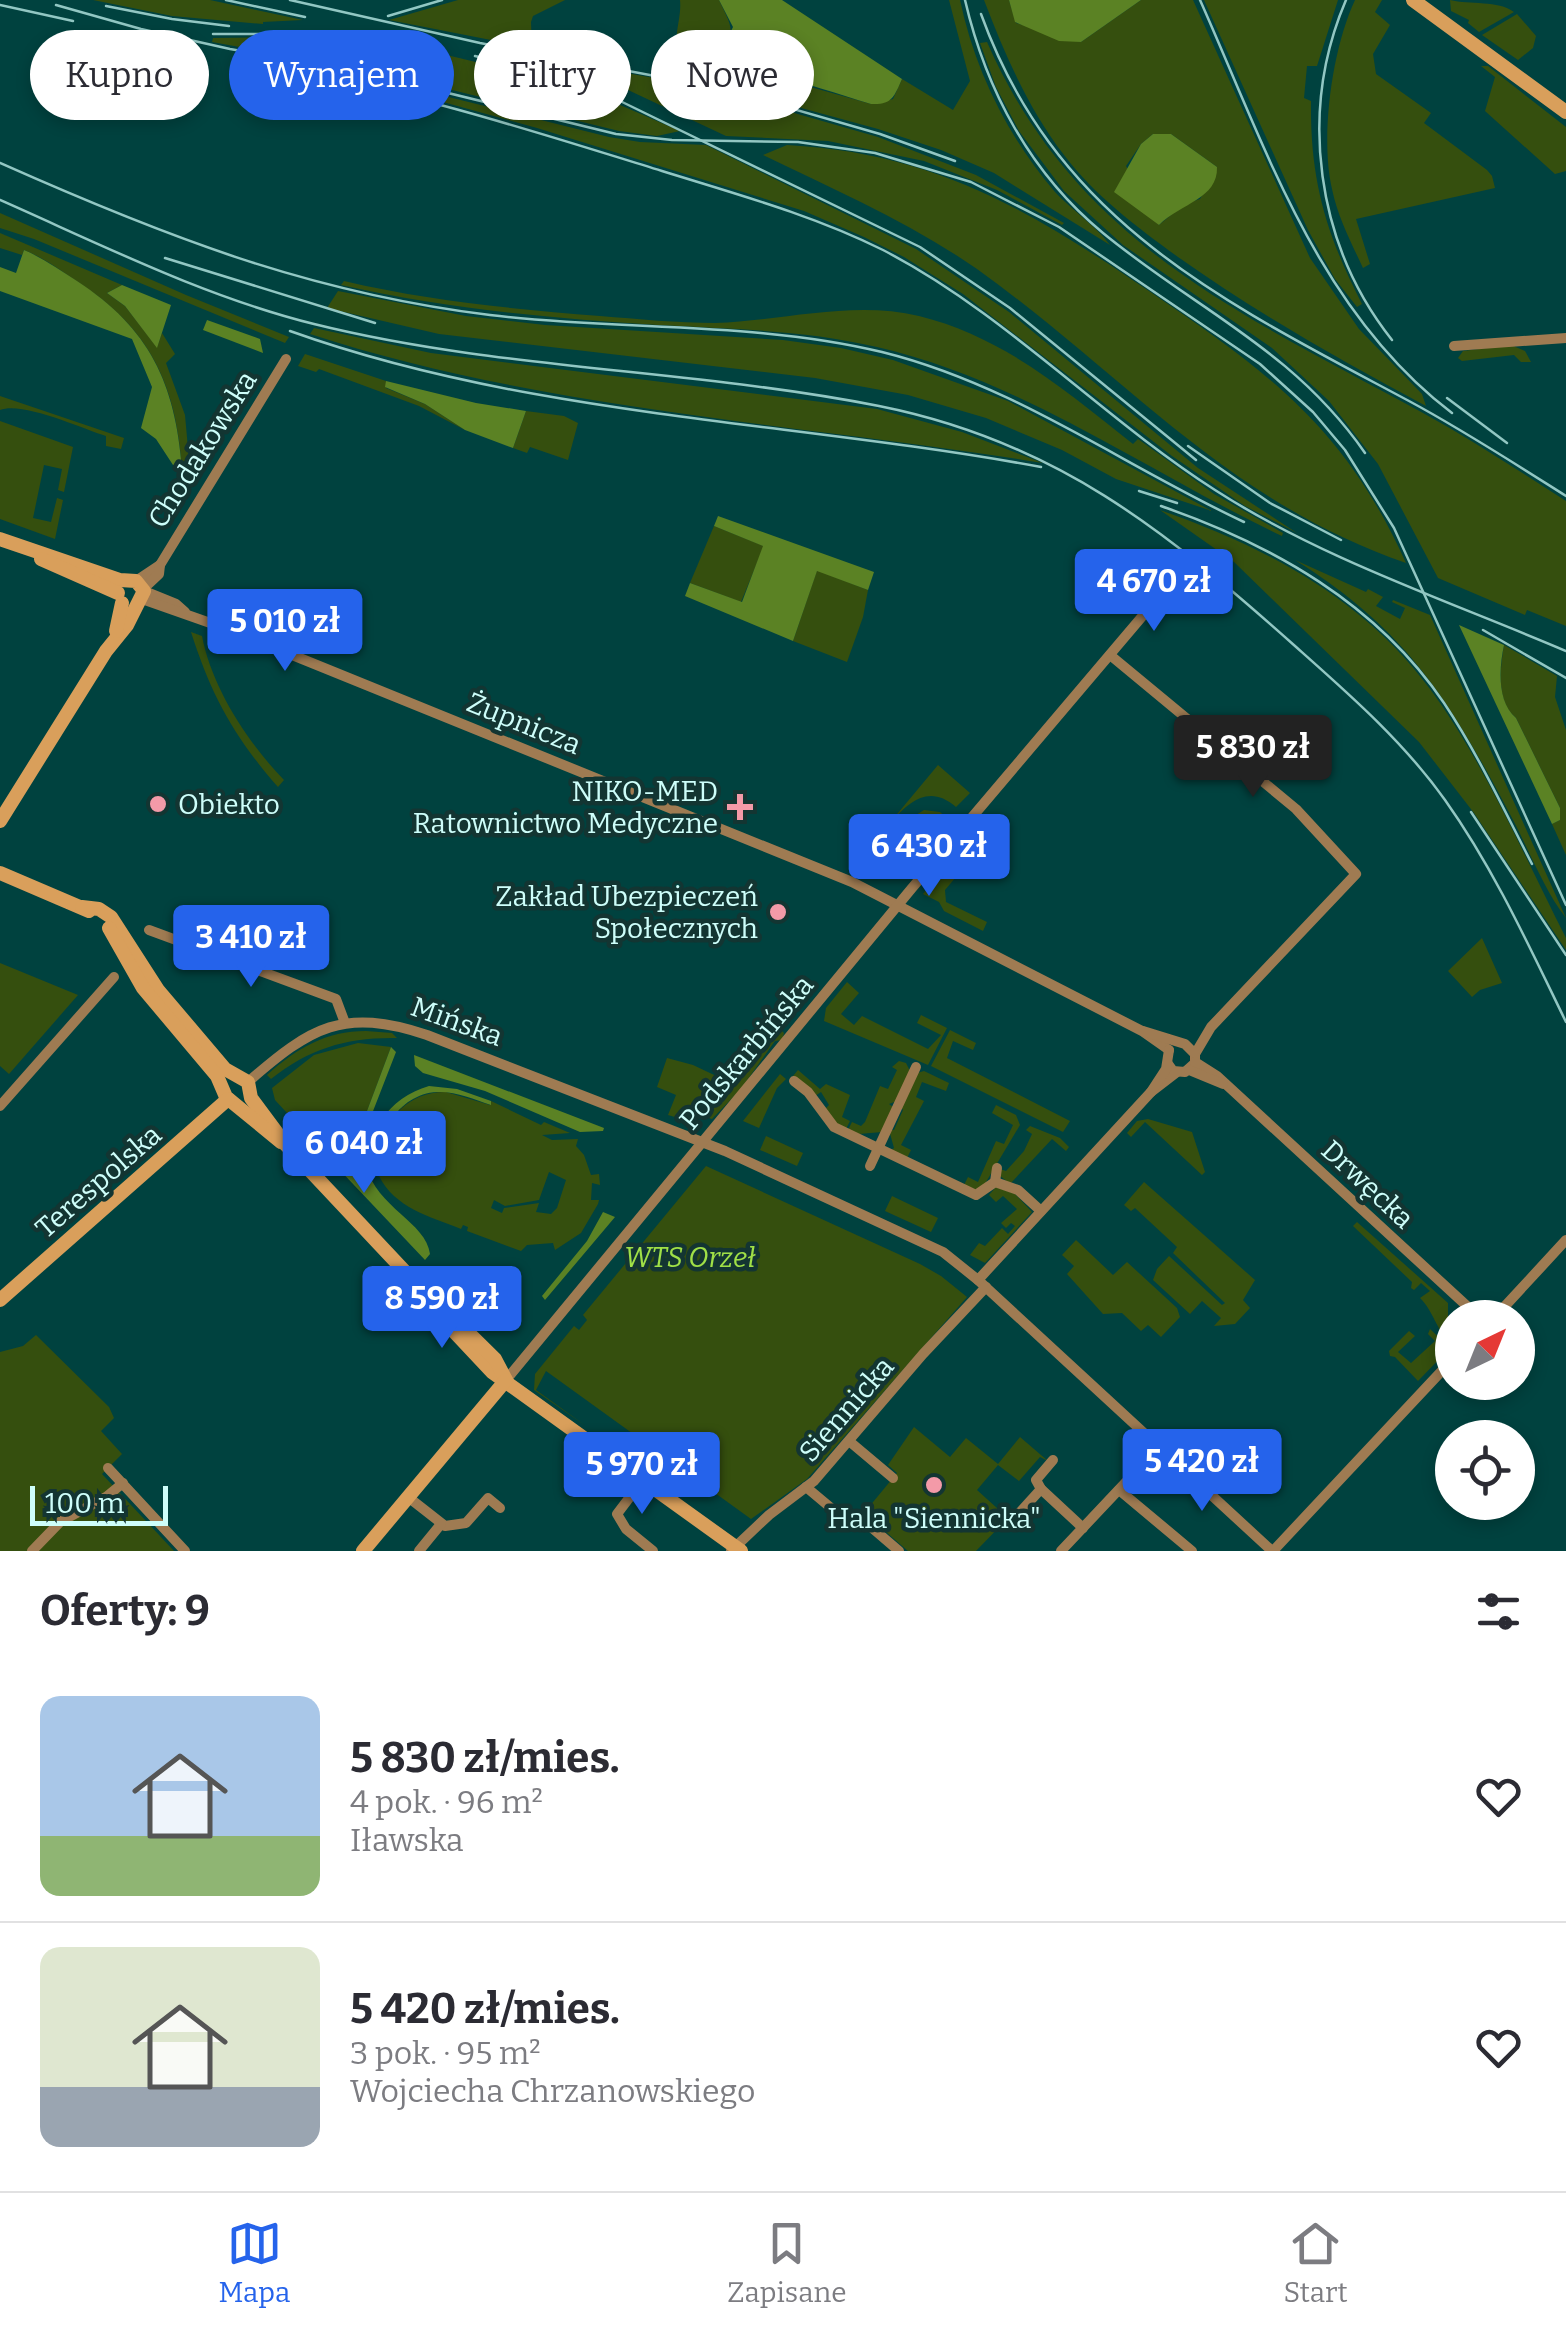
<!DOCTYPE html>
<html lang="pl">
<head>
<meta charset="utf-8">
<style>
	body { margin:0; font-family:Bitter,serif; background:#f2f2f3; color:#2b2b33; height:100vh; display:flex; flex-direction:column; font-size:38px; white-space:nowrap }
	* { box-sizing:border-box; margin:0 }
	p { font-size:32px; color:#7c7c81 }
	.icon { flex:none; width:55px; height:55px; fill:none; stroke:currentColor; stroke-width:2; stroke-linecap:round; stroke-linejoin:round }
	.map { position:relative; height:1551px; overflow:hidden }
	.drawer { display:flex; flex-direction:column; background:#fff; flex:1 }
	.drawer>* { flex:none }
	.top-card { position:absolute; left:30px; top:30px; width:1000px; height:90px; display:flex; gap:20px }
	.needle { width:65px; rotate:43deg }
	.fabs { position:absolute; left:1435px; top:1300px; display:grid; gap:20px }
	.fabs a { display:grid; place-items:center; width:100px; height:100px; border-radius:50%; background:#fff; box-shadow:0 5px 15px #0003; font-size:50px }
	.scale { position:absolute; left:30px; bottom:25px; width:138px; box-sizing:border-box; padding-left:10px; border:5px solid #cefefa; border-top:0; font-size:28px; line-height:35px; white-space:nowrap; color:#cefefa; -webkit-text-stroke:8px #133532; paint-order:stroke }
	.price { position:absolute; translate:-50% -85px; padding:0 22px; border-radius:10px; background:#2563eb; color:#fff; font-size:32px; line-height:65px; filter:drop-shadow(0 2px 5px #0008) }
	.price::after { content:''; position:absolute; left:50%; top:60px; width:30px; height:22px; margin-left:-15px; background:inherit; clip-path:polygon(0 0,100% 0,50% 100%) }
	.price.on { background:#222; color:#fff }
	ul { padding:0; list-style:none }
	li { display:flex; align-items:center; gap:30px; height:250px; padding:0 40px }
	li+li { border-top:2px solid #e1e1e2 }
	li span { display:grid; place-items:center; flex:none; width:280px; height:200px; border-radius:20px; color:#555 }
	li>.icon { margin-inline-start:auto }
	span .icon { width:120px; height:120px; fill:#fffc; stroke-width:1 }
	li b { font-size:42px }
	h2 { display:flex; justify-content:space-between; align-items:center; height:120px; padding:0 40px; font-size:42px }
	.tag { padding:0 35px; border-radius:45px; background:#fff; box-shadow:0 5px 15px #0003; font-size:35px; line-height:90px }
	.tag.on { background:#2563eb; color:#fff }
	.menu { display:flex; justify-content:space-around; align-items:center; height:140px; border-top:2px solid #e1e1e2; background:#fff; font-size:28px; color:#7c7c81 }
	.menu a { display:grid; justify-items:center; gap:5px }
	.menu .on { color:#2563eb }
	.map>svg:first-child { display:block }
	.green { fill:#354f0e; fill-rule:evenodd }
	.forest { fill:#5b8224 }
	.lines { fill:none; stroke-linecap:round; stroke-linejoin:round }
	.street { stroke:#9f7b52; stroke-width:10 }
	.secondary { stroke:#d99f5b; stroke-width:14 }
	.rail { stroke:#92c7c3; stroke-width:2.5 }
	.poi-dot { fill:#f39aa8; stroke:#133532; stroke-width:4 }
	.labels { text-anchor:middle; stroke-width:9; stroke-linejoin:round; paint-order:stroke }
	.street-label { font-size:28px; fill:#cefefa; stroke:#133532 }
	.poi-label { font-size:28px; fill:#cefefa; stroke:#133532; text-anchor:end }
	.park-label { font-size:28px; font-style:italic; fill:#a0e047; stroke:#133532 }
</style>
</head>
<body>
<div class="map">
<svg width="1566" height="1551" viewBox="0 0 1566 1551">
	<rect width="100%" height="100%" fill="#00423f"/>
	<g class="green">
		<polygon points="93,0 210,0 303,20 263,22 263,24 172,16"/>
		<polygon points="458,0 565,0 533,16 531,22 532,48 389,20"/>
		<path d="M680,0H719C728,20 745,43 707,43L691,60L704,66L732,72L768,75L871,104L893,99L902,79L953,110L970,81L949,0H960C975,71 1008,137 1055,192C1072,210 1096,226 1110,245L994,173L941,150L878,129L670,72L681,60C671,34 682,22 680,0Z"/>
		<path d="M984,0H1009L1016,23L1081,42L1141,0H1193L1310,258L1359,329L1422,394L1426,406C1340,360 1257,313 1178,257C1137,227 1095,196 1064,155C1028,108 1005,55 984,0ZM1153,134H1171L1217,167L1200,199L1184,204L1159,225L1126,166L1141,144Z"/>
		<path d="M1204,0H1338L1317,66H1307L1304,98L1311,101C1310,180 1326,234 1362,304L1357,307L1335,279L1308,230Z"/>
		<path d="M1355,0H1382L1375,12L1390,25L1373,54L1376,74L1431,113L1424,123L1487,170L1492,176L1495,188L1356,219L1370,264L1363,268C1351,242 1338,218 1332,189C1320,137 1332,49 1355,0Z"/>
		<path d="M1450,0C1470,5 1498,0 1514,12L1479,32L1468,23L1469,20L1451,11Z"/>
		<polygon points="1517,14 1536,36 1533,48 1518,60 1482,35"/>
		<polygon points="343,30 551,80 604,98 680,131 657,136 619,131 387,74 212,42 213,38 293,37"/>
		<path d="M987,42C1075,243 1242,314 1423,413C1472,440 1519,471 1566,501V626L1527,610L1525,615L1438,578L1378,464L1329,401L1272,348L1123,245L1064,191L1019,131L996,87L980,43Z"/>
		<polygon points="529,56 700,86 878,137 976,175 1064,223 1062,225 997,190 924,161 828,141 726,136 628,90 585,74 529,59"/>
		<polygon points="256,58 380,80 609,137 640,142 706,145 916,249 1009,312 1198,468 1297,533 1245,506 1172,456 963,294 904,257 864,237 804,211 537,128 432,99"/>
		<polygon points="1481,66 1488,66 1566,127 1566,171 1555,174 1485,111 1495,77"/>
		<path d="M787,145C935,153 1029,210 1149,291C1269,373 1344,426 1406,563C1226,501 1125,375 977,269C911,223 835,190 763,155Z"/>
		<polygon points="0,213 186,295 289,337 285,343 34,239 0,228"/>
		<path d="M0,233L122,285L107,293L125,306L157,347L162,333L175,354L166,363L185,415L190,471L182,468C176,384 150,329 78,282C60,270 44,258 24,250L22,255L0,248Z"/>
		<path d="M344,281C429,301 513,309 600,316C638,319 677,323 715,323C782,321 852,300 919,316C1004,337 1066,391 1133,444L1138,439L1214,494L1283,533L1282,536C1147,472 1024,381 877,347C805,330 731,329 658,325C551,318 446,309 341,285Z"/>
		<polygon points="338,291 466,316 545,325 783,340 841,348 893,360 1008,401 1212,511 1116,479 1062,450 986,418 908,395 815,378 439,334 327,308"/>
		<path d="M314,328L431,353L877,409L962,432L1043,463C799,423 546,411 310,334Z"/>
		<polygon points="1511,345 1525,351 1531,362 1521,362 1514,355 1462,361 1458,358 1463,351"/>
		<polygon points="305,354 386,381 386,388 425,404 465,430 419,406 319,369 316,372 298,366"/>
		<path d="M0,396L124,438L121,449L106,446V436C81,428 22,401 0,410Z"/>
		<polygon points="526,411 564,416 578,423 568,460 530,447 527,453 513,448"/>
		<polygon points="0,421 73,447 64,492 58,490 62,469 44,465 33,518 51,522 57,498 63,500 55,539 0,519"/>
		<path d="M1160,510C1265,547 1362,597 1430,689C1483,760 1525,858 1566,938V950L1474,813L1419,742L1234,562Z"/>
		<polygon points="714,526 764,546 741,602 690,583"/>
		<path d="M1295,560L1366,592L1368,589L1383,597L1376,606L1400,619L1405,608L1392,602L1393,600L1430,615L1566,918C1545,892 1529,850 1512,818C1451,703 1409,631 1295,560Z"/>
		<polygon points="817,570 868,590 863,617 847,662 793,641"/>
		<path d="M191,632L202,636C212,688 248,743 284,780L278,787C234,737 211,695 191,632Z"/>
		<path d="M1504,645L1557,676L1555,697L1566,730V855L1552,824L1560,820V808L1516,718C1496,702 1500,669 1504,645Z"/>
		<path d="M938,765L970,793L956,807C913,769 885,839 858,861Z"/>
		<polygon points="924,810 940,812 950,821 951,830 919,866 903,872 888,859 896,848 892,844 916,815"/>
		<polygon points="942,867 956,877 945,890 946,902 987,922 983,931 944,911 939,902 923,894"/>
		<polygon points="1482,938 1502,983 1480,990 1472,997 1448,971"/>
		<polygon points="0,963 78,995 9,1074 0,1066"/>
		<polygon points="847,982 859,993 841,1014 854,1025 862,1016 928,1049 941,1035 917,1023 921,1015 947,1028 928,1065 824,1021 826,1008"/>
		<polygon points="779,1028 784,1033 782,1040 775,1041 740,1090 712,1119 706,1117"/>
		<polygon points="950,1030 976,1043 973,1050 953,1041 947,1058 1070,1121 1063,1132 931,1066"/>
		<path d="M366,1031L392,1033L397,1038C348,1037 310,1048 271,1079L267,1075C297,1048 326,1031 366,1031Z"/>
		<polygon points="358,1043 391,1047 358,1135 335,1157 337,1161 334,1164 275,1100 272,1088 314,1055"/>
		<polygon points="667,1058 693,1065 729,1082 695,1123 668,1115 676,1095 657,1087"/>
		<polygon points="899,1061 906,1063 910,1071 897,1101 889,1104 893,1107 882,1132 859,1134 848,1130 852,1122 861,1126 865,1122 880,1086 888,1089 897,1070 892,1067"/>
		<polygon points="798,1070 820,1089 826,1084 850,1095 842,1117 850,1121 846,1129 834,1123 824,1110 829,1105 821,1092 815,1096 793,1076"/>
		<polygon points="924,1071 949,1083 946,1091 922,1082 916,1097 924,1101 901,1145 911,1150 907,1158 891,1150 894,1148 889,1130 894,1130 903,1110 900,1106 917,1073"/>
		<polygon points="780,1074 786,1079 777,1088 759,1128 743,1121"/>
		<path d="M446,1092L490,1105L491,1101L541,1125L544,1122L570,1133L542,1135L552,1140L578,1139L576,1146L584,1155L591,1175L599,1174L600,1185L592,1183L591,1200H599L598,1204L581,1233L555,1250L553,1243L527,1245L521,1251L467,1231L468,1227L463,1225L461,1229C429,1216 395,1208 379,1176L385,1173C371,1131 403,1091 446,1092ZM549,1172L566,1180L557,1208L551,1214L536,1212L539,1203L504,1208L502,1213L491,1208L494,1200L505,1206L539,1200Z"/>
		<polygon points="996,1105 1016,1115 1020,1125 983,1187 977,1190 964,1185 968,1177 978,1182 996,1141 1004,1144 1013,1125 992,1113"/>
		<polygon points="1148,1119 1192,1132 1205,1172 1202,1175 1145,1122 1131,1137 1127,1133 1137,1121"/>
		<polygon points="1030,1126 1060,1138 1069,1147 1066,1151 1052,1139 1010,1184 999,1175 1000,1169 1006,1171 1024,1151 1032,1134 1026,1130"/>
		<polygon points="766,1136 803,1153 797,1166 760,1150"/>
		<polygon points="706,1166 920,1264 941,1276 967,1297 807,1479 751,1519 546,1371 536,1390 586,1426 534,1390 535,1374 574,1326 579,1330 587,1320 583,1315"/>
		<polygon points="1144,1182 1255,1280 1243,1300 1250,1308 1235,1324 1214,1326 1221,1318 1202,1301 1190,1314 1153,1280 1157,1269 1169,1256 1222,1305 1225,1303 1173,1253 1177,1247 1135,1208 1131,1211 1124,1205"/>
		<polygon points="996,1187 1015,1194 1032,1212 985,1263 970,1255 979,1243 985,1246 1002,1228 1008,1234 1015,1226 1011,1223 1006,1228 1001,1223 1017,1209 1003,1196 996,1202 989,1195"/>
		<polygon points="892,1196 938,1218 931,1232 885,1211"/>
		<path d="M1357,1222L1448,1303V1340C1438,1332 1432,1309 1420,1298L1430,1291L1421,1283L1414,1290L1411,1288L1412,1282L1353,1226Z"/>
		<polygon points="1076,1240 1113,1275 1127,1262 1177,1308 1180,1317 1161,1337 1148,1325 1141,1331 1122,1313 1103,1314 1067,1274 1074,1266 1062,1255"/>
		<polygon points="1430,1329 1450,1348 1418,1381 1395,1357 1390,1356 1389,1351 1409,1331 1415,1336 1398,1352 1411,1363 1435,1341 1428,1334"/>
		<polygon points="36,1335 109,1407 114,1418 101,1431 122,1454 102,1474 174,1551 0,1551 0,1352 23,1346"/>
		<polygon points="914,1427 950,1457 966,1438 998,1464 1020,1437 1048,1461 1040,1457 1019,1481 998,1465 977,1490 1008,1518 976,1551 908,1551 864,1513 897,1473 888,1465"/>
	</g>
	<g class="forest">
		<path d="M719,0H782L902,79C894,97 892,105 871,104C838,94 804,82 770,75C743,70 717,73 691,60L689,52L692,46C710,42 725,46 733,27Z"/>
		<polygon points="1009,0 1141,0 1081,42 1059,41 1015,22"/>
		<path d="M1153,134H1171L1217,167C1218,199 1181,203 1159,225L1114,192L1141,144Z"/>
		<path d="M24,250C43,258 60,270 77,281C150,329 175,383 182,468L173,465L156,439L141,428L152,387L132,339L0,291V267L16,273Z"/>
		<polygon points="122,285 171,305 157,348 125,306 107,293"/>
		<polygon points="207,320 260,339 263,353 203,330"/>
		<polygon points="386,381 476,403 526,411 513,448 465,430 425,404 385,387"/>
		<polygon points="718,516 874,572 868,590 817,571 793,641 685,596 690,583 742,602 763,546 714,526"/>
		<path d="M1459,625L1504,645C1499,668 1497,702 1516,718L1560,808V820L1552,824Z"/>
		<path d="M391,1047L396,1052L368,1124L366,1164L361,1165L360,1155H353V1165L366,1166C377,1208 426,1222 430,1254L425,1260L336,1166L348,1157L340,1152L358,1135Z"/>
		<polygon points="414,1055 604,1128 603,1131 580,1132 485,1091 423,1073 415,1066"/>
		<path d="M429,1086L457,1089L491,1101V1105C474,1099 455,1091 437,1092C398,1094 372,1137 385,1173L379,1176C361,1133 389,1098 429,1086Z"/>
		<polygon points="603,1212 615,1217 545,1300 542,1296 587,1241"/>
	</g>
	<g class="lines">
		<g class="street">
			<polyline points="1454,346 1566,338"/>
			<polyline points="136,581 160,565"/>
			<polyline points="143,589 159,574 160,565 286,359"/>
			<polyline points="144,591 176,604 185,612"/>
			<polyline points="142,599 233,631 852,882 1142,1031 1169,1050"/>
			<polyline points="1110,655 1296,809 1356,874 1211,1027 1195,1054"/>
			<polyline points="149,930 336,999 345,1023"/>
			<polyline points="1143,1031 1185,1044 1195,1054 1195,1063 1185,1072 1173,1071 1168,1064"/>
			<polyline points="1195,1062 1217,1076 1480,1318"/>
			<polyline points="1189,1070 1223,1084"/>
			<polyline points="794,1081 808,1092 834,1127 976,1195 995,1182 1018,1190 1041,1211"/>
			<path d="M248,1082C311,1027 343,1007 427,1035L725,1151L943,1252L978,1280L1272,1551"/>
			<polyline points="1151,1092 1177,1072"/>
			<polyline points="0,1106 114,977"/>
			<polyline points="870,1166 916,1067"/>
			<polyline points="995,1182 997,1168"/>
			<polyline points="978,1280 1151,1092 1166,1069 1169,1050"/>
			<polyline points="1494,1318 1566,1240"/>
			<polyline points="506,1380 912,888 1168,586"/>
			<polyline points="849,1441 893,1478"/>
			<polyline points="108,1468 185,1551"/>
			<polyline points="642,1481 617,1514 626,1529 653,1551"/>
			<polyline points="806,1487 849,1523 871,1527 899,1551"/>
			<polyline points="1041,1489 1036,1480 1053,1460"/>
			<polyline points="1119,1490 1192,1551"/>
			<polyline points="408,1497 445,1526 466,1523 488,1498 500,1508"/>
			<polyline points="1013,1520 1041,1489 1083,1528"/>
			<polyline points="32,1551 60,1522 106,1497 123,1483"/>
			<polyline points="419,1551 441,1524"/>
			<polyline points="731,1551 769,1515 814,1481 923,1354 986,1287"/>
			<polyline points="1061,1551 1159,1447"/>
			<polyline points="1273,1551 1452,1360"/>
		</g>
		<g class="secondary">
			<polyline points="1413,0 1566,112"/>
			<polyline points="0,539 120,580 136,581 144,591 127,625 106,651 0,821"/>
			<polyline points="41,559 118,593"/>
			<polyline points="116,631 122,603"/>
			<polyline points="0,873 89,911"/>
			<polyline points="82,907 99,909 111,917 158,990 225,1069 248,1082 251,1098 286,1145 410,1277 430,1306 492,1372 741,1551"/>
			<polyline points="109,928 143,988 217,1076 226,1097 281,1142"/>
			<polyline points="420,1285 495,1359 506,1380"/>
			<polyline points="0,1300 228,1099"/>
			<polyline points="363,1551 506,1380"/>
		</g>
		<g class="rail">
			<polyline points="226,0 305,17"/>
			<polyline points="290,0 480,43 724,89 880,134 955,161"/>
			<path d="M965,0C986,90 1030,173 1103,233C1195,309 1293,349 1365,453"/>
			<path d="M1200,0C1266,148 1318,311 1452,413"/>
			<path d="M1346,0C1298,112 1316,244 1392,340"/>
			<polyline points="0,5 73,21"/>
			<polyline points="56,5 141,29 230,49 358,71 616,134 672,140 798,142 875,153 971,182 1059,227 1260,364 1313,412 1345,450 1394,528 1566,905"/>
			<polyline points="106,6 172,19 229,26"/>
			<path d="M981,14C1057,224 1226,303 1409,401C1463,430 1514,463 1566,496"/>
			<polyline points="388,16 442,0"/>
			<polyline points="213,34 293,34"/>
			<polyline points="475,56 550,75 614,98 920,247 1010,308 1196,460"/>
			<path d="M429,102C507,122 584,147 662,171C736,194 813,215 883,250C1005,313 1100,416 1215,490C1322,559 1449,601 1566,651"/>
			<path d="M0,163C164,236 310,293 490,315C620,331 754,321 882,352C1015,385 1122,465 1244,522"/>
			<path d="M0,200C102,245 205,297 314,324C499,370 692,369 879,406C1055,441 1165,530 1295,646C1349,694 1403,741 1445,800C1494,869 1529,946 1566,1022"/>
			<polyline points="165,258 375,323"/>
			<path d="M290,331C530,417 792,421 1041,467"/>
			<polyline points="1447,398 1507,443"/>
			<polyline points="1188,446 1270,503 1341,540"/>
			<polyline points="1139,491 1177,503"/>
			<path d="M1161,506C1273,545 1376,603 1444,703C1478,754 1504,810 1532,864"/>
			<polyline points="1483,630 1566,678"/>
			<polyline points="1471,812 1566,955"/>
		</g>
	</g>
	<g class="poi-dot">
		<circle cx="158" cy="804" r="10"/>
		<path d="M735 792h10v10h10v10h-10v10h-10v-10h-10v-10h10z"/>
		<circle cx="778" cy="912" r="10"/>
		<circle cx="934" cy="1485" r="10"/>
	</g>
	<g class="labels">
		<g class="street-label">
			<text transform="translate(202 449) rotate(-58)" y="10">Chodakowska</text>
			<text transform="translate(524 723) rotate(22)" y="10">Żupnicza</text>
			<text transform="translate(457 1021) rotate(20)" y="10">Mińska</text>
			<text transform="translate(746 1052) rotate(-50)" y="10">Podskarbińska</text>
			<text transform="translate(98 1181) rotate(-41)" y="10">Terespolska</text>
			<text transform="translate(1368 1184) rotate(43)" y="10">Drwęcka</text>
			<text transform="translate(846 1409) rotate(-49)" y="10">Siennicka</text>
		</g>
		<g class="poi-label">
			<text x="718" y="801">NIKO-MED<tspan x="718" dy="32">Ratownictwo Medyczne</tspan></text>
			<text x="178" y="814" text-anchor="start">Obiekto</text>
			<text x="758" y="906">Zakład Ubezpieczeń<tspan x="758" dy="32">Społecznych</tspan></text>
			<text x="934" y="1528" text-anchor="middle">Hala "Siennicka"</text>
		</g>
		<g class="park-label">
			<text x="690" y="1267">WTS Orzeł</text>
		</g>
	</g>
</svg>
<div class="fabs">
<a><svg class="needle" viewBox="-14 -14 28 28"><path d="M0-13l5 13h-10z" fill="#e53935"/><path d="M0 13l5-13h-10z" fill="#7c7c81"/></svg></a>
<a><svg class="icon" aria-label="locate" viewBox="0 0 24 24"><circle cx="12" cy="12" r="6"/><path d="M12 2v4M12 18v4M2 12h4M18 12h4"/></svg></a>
</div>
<div class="scale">100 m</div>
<b class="price" style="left:1154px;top:634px">4 670 zł</b>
<b class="price" style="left:285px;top:674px">5 010 zł</b>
<b class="price on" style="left:1253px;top:800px">5 830 zł</b>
<b class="price" style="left:929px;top:899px">6 430 zł</b>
<b class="price" style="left:251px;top:990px">3 410 zł</b>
<b class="price" style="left:364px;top:1196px">6 040 zł</b>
<b class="price" style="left:442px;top:1351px">8 590 zł</b>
<b class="price" style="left:1202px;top:1514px">5 420 zł</b>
<b class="price" style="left:642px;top:1517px">5 970 zł</b>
<div class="top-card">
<a class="tag">Kupno</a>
<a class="tag on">Wynajem</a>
<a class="tag">Filtry</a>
<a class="tag">Nowe</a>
</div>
</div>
<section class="drawer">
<h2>Oferty: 9<svg class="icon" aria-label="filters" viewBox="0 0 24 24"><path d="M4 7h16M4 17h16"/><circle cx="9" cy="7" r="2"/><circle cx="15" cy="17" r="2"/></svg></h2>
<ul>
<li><span style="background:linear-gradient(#a9c7e8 70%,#8fb573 0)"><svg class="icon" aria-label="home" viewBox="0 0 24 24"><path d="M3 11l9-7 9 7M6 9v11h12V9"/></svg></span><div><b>5 830 zł/mies.</b><p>4 pok. · 96 m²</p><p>Iławska</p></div><svg class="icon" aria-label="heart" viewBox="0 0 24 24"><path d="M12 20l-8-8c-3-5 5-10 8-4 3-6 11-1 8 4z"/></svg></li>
<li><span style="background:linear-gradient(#dfe7d0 70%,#9aa5b1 0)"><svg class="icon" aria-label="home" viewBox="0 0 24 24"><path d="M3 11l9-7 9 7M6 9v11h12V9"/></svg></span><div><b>5 420 zł/mies.</b><p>3 pok. · 95 m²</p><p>Wojciecha Chrzanowskiego</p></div><svg class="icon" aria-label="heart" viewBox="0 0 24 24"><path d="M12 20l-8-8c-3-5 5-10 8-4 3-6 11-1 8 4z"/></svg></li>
</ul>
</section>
<nav class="menu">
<a class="on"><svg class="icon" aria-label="map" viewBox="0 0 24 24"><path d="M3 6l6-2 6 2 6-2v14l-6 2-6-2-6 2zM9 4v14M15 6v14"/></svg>Mapa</a>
<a><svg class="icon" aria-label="saved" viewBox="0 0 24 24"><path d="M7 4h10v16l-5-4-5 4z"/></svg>Zapisane</a>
<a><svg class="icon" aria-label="home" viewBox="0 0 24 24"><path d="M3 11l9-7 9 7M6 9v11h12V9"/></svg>Start</a>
</nav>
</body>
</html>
